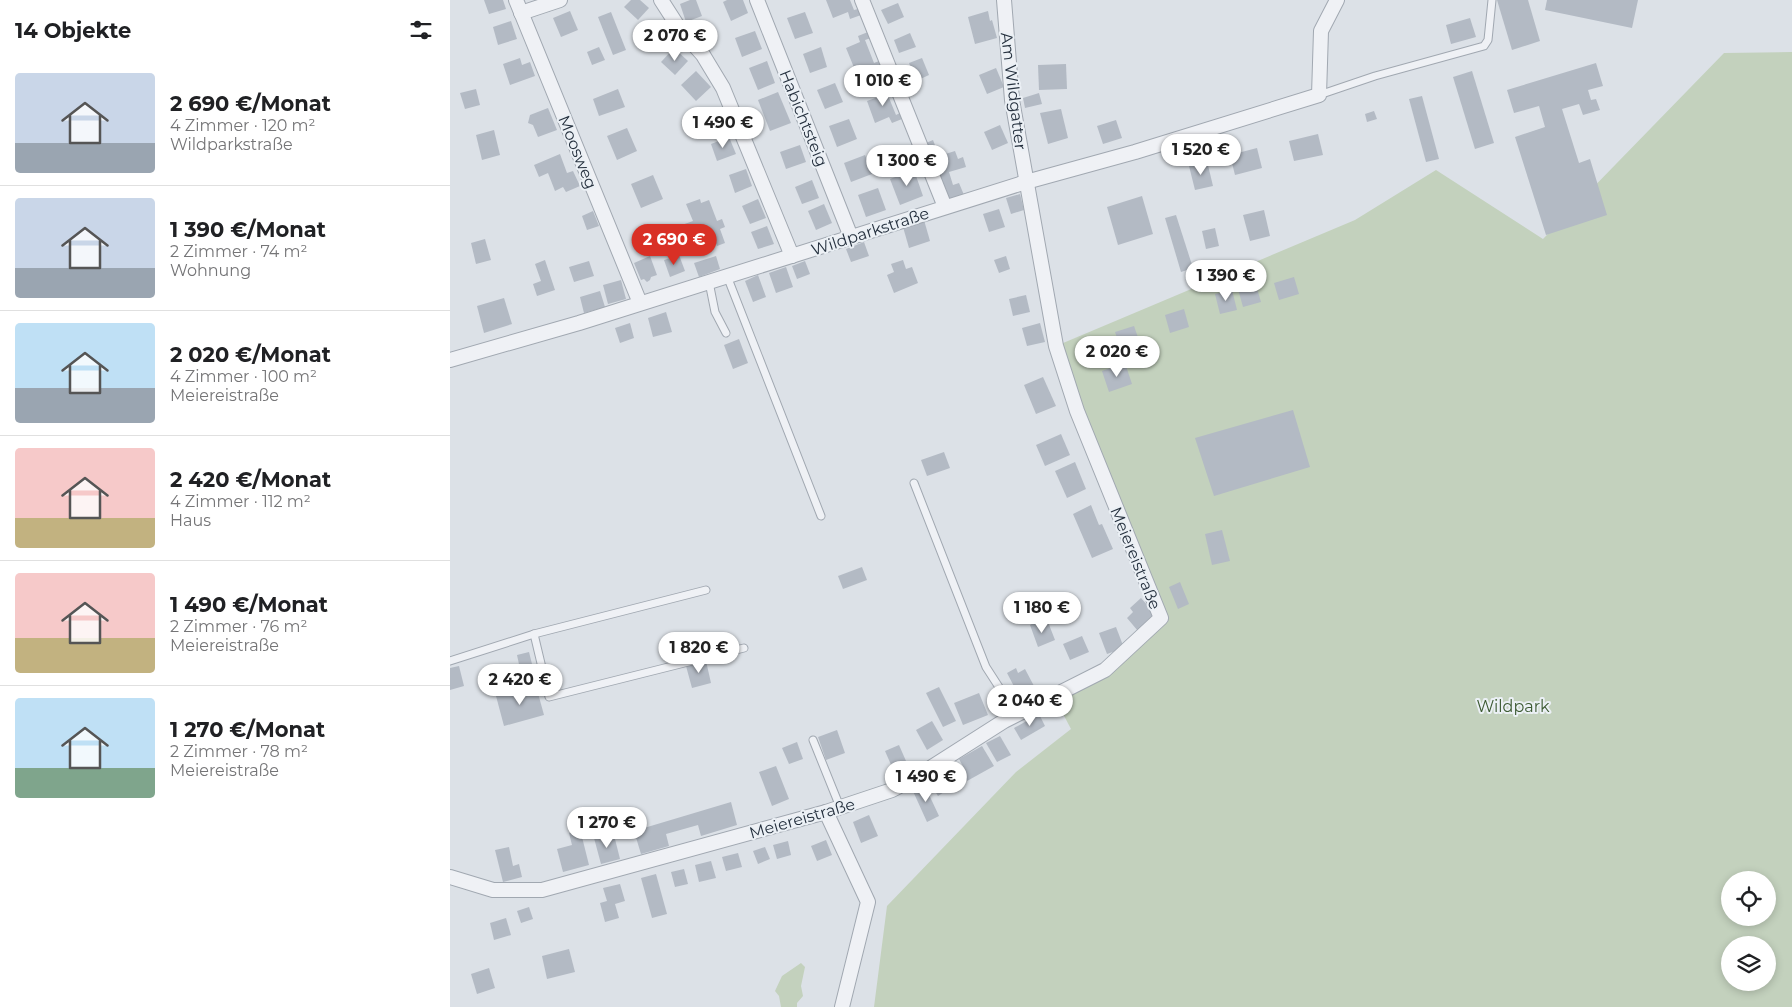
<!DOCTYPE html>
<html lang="de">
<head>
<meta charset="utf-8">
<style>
	body { margin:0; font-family:Montserrat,sans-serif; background:#f6f6f6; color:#202124; height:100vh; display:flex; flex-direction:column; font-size:19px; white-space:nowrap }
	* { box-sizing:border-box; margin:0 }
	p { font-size:16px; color:#757577 }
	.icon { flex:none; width:28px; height:28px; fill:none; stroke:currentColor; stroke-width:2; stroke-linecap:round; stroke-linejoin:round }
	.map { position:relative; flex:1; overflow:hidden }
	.side { display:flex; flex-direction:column; background:#fff; width:450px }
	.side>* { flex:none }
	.tools { position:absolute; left:1271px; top:871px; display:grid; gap:10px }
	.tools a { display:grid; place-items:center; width:55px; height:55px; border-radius:50%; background:#fff; box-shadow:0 2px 8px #0003; font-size:25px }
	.price { position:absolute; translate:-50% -42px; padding:0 11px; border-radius:18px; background:#fff; color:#222; font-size:16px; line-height:32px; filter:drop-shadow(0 1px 2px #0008) }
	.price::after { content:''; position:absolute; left:50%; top:30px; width:15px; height:11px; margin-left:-8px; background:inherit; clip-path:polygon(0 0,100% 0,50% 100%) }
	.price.active { background:#d93025; color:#fff }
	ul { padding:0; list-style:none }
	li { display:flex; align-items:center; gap:15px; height:125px; padding:0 15px }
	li+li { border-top:1px solid #e0e0e0 }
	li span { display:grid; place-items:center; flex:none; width:140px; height:100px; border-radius:5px; color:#555 }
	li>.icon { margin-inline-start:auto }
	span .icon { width:60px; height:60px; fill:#fffc; stroke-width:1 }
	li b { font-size:21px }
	h2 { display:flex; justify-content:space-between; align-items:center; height:60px; padding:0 15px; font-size:21px }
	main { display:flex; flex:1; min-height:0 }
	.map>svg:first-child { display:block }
	.green { fill:#c3d1bd; fill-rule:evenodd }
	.building { fill:#b3bac4 }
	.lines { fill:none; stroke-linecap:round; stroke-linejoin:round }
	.service-casing { stroke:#a1a8b1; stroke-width:9 }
	.minor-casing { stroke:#a1a8b1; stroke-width:16 }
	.service { stroke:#eff1f5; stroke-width:7 }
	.minor { stroke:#eff1f5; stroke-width:14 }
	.labels { text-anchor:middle; stroke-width:4; stroke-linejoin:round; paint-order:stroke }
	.street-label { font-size:16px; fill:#25303e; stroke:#ebf0f5 }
	.park-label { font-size:16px; fill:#3c5a32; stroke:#ebf0f5 }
</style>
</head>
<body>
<main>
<section class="side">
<h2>14 Objekte<svg class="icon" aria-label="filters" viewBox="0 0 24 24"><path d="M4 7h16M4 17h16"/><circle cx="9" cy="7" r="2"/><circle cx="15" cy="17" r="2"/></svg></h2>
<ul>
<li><span style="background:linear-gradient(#c9d6e8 70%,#9aa5b1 0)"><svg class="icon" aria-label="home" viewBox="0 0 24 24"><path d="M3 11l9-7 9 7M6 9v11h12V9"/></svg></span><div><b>2 690 €/Monat</b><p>4 Zimmer · 120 m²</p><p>Wildparkstraße</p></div></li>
<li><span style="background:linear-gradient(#c9d6e8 70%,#9aa5b1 0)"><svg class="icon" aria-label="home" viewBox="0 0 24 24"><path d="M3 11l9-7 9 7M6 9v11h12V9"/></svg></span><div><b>1 390 €/Monat</b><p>2 Zimmer · 74 m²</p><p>Wohnung</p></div></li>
<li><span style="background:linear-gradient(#bfe0f5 65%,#9aa5b1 0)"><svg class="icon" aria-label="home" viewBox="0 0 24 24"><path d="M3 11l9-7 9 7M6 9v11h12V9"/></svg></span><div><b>2 020 €/Monat</b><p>4 Zimmer · 100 m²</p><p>Meiereistraße</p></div></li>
<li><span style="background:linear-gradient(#f6c9c9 70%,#c2b280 0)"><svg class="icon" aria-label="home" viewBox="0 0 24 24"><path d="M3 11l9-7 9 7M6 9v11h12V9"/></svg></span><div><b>2 420 €/Monat</b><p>4 Zimmer · 112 m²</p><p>Haus</p></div></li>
<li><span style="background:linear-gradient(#f6c9c9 65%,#c2b280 0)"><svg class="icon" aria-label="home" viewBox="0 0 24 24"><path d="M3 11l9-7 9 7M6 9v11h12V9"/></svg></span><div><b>1 490 €/Monat</b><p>2 Zimmer · 76 m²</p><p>Meiereistraße</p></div></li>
<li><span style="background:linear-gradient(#bfe0f5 70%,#7fa58c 0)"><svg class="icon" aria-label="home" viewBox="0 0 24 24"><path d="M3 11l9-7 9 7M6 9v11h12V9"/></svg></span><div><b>1 270 €/Monat</b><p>2 Zimmer · 78 m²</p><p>Meiereistraße</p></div></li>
</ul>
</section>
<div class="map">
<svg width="1342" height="1007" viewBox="0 0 1342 1007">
	<rect width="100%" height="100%" fill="#dce1e7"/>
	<g class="green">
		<path d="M1342,52V1007H424L437,906L566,772L621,729L603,695L647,675L711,618L606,346L905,220L986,170L1093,239L1274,53ZM1280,880H1318V918H1280ZM1280,945H1318V982H1280Z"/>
		<polygon points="351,963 355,967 351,986 353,996 347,1003 347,1007 331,1007 329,996 325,991 332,976"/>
	</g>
	<g class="building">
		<polygon points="34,0 53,0 56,9 39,14"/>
		<polygon points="181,0 190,0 199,8 188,20 174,7"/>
		<polygon points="240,0 246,0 252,16 236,22 230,4"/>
		<polygon points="277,0 293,0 298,13 281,21 273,2"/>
		<polygon points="376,0 400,0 404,10 408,9 411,15 400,19 398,12 383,18"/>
		<polygon points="1047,0 1078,0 1090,41 1062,50"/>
		<polygon points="1097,0 1188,0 1182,28 1095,10"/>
		<polygon points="448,3 454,17 438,24 431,10"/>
		<polygon points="120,11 128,30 111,37 103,18"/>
		<polygon points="538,11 540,21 542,20 547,38 525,44 518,17"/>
		<polygon points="161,12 176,50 163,55 148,17"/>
		<polygon points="355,12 363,33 345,39 337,18"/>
		<polygon points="1020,18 1026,37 1001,44 996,25"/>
		<polygon points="61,21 67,39 48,45 43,27"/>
		<polygon points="205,24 218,37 205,50 192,38"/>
		<polygon points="305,31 312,49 292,57 285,38"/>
		<polygon points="418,32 421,38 415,40 424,63 429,61 432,67 421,71 419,65 405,70 396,48 410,42 408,36"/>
		<polygon points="460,33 466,47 449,53 444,40"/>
		<polygon points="149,47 155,60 142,65 137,52"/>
		<polygon points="371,47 377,67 360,73 353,54"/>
		<polygon points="224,48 238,61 225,75 211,62"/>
		<polygon points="70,58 72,65 80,62 85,76 60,85 53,64"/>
		<polygon points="472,58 479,75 466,81 459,63"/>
		<polygon points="317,61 325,83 308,90 299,68"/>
		<polygon points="1146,63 1153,86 1138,90 1141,100 1146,99 1150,110 1133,115 1129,104 1112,109 1129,163 1140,159 1157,215 1096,235 1065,137 1095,127 1089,106 1064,113 1057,90"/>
		<polygon points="616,64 617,89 589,90 588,65"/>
		<polygon points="546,68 554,87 537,94 529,75"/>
		<polygon points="246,71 261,87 246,101 231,85"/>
		<polygon points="1022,71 1044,143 1025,149 1003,77"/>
		<polygon points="385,83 393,102 375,109 367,90"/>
		<polygon points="439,86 441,92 437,93 446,115 450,113 452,119 442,123 439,117 425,123 417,101 431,96 429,89"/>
		<polygon points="26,89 30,105 15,109 10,93"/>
		<polygon points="168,89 175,107 149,116 143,99"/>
		<polygon points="328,92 341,123 320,131 308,100"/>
		<polygon points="589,93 592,104 575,108 573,98"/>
		<polygon points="972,96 989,159 976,162 959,99"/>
		<polygon points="271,107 276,123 257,129 251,113"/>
		<polygon points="98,108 107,130 88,137 83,125 78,123 80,115"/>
		<polygon points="611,109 618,138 598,144 590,113"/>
		<polygon points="924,111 927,119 917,122 915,114"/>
		<polygon points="399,119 407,139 387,147 379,126"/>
		<polygon points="666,120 672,138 653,144 647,126"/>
		<polygon points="550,125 558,143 542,150 534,132"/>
		<polygon points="177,128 187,151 167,160 157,136"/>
		<polygon points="44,130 50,155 32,160 26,135"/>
		<polygon points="868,134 873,155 844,161 839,141"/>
		<polygon points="279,137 286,154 267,161 261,144"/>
		<polygon points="483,140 489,156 505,151 508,159 513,157 516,167 499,172 503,185 509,183 514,195 499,200 496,189 492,191 476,143"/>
		<polygon points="350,145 356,162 336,169 330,152"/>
		<polygon points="807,148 812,168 785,175 780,155"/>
		<polygon points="110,154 117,173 123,171 130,186 116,192 113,187 105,191 98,173 89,177 84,165"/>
		<polygon points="415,155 422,174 401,182 394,163"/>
		<polygon points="757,161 763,186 745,190 739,166"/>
		<polygon points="296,169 302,186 285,193 279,175"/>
		<polygon points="464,170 473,196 450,205 440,179"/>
		<polygon points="203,175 213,199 191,208 181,184"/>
		<polygon points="362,180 369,198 352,204 345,187"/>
		<polygon points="428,188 436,210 416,217 408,195"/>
		<polygon points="570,194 574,210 561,214 556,198"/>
		<polygon points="692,196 703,234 668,245 657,207"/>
		<polygon points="250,199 251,203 259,200 267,221 272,219 275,227 270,229 275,243 267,246 259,226 233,236 229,226 243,221 236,204"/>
		<polygon points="308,199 316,218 300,224 292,206"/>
		<polygon points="374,204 382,223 366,230 358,211"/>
		<polygon points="549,209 555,227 539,232 533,214"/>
		<polygon points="814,210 820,236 800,241 793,215"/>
		<polygon points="143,211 149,226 137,230 132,216"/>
		<polygon points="726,215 743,268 731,272 715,218"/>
		<polygon points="474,220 480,241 459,248 453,227"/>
		<polygon points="317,226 324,244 308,249 301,232"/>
		<polygon points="765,228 769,246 756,249 752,231"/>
		<polygon points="35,239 41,260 26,264 21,243"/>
		<polygon points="414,242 419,256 401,262 396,249"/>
		<polygon points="229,255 235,271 220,277 214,260"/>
		<polygon points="200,256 207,275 201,277 200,280 197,282 194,279 191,280 184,263"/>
		<polygon points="266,256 270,269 249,277 244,263"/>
		<polygon points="556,256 560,269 549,273 544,260"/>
		<polygon points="95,260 105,290 87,296 83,284 91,281 85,264"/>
		<polygon points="453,260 456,269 462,267 468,283 444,293 437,275 444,272 441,264"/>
		<polygon points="139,261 144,276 124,282 119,267"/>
		<polygon points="355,261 360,274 347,279 342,266"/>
		<polygon points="336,267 343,287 326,293 319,273"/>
		<polygon points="308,275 316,297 303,302 295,281"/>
		<polygon points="844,277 849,294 829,300 824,283"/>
		<polygon points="171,280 176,299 158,304 153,285"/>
		<polygon points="806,285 811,302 793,307 788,289"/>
		<polygon points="782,290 787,310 770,314 765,294"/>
		<polygon points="150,291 155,307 134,313 130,297"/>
		<polygon points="576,295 580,312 563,316 559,299"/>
		<polygon points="54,298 62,324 34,333 27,306"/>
		<polygon points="734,309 739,327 720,333 715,315"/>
		<polygon points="216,312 222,332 203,337 198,318"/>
		<polygon points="180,323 184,338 170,343 165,328"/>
		<polygon points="590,323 595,342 577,346 572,328"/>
		<polygon points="684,326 691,346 672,352 665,332"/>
		<polygon points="289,339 298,363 283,369 274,345"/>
		<polygon points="675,363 682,384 659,392 652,371"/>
		<polygon points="593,377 606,406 586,414 574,385"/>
		<polygon points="843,410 860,467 764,496 745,438"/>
		<polygon points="611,434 620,455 595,466 586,445"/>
		<polygon points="494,452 500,468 477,476 471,460"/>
		<polygon points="625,462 636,489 617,498 605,471"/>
		<polygon points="641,505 649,525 652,524 663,549 642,558 623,514"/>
		<polygon points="772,530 780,561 762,565 755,534"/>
		<polygon points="412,567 417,580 393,589 388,576"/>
		<polygon points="730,582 739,604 728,609 719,587"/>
		<polygon points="691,598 706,615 688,631 677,618 683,612 680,608"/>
		<polygon points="587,621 589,626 598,622 605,640 588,647 580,625"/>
		<polygon points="666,627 674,648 657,654 649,633"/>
		<polygon points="632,636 639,652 620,660 613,644"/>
		<polygon points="79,652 86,680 73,683 67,655"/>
		<polygon points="256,661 261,683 242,688 236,666"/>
		<polygon points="9,666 14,686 0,690 0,668"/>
		<polygon points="566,668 568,673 575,669 584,686 568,694 557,673"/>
		<polygon points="86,686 94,715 54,726 46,696"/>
		<polygon points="489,687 506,721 493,727 476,693"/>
		<polygon points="529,693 538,715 513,725 504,703"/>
		<polygon points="589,714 595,726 571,740 564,728"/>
		<polygon points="482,721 493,740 477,750 466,730"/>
		<polygon points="387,730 395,753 376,760 368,737"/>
		<polygon points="550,736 561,755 547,762 536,743"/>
		<polygon points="347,742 353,759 339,764 332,748"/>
		<polygon points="449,745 456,761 442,767 435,751"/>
		<polygon points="532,746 544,766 517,781 513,774 516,772 509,759"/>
		<polygon points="326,766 339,799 322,806 309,772"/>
		<polygon points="493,771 502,787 488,796 478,780"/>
		<polygon points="474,784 489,816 477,822 462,789"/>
		<polygon points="281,802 287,825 251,836 248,825 216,834 219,846 191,854 184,831"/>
		<polygon points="419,815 428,836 411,843 403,822"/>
		<polygon points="126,831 128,838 132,837 139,865 113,872 107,849 122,845 119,833"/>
		<polygon points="160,834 162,839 165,839 170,859 151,864 144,838"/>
		<polygon points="376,840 382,855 367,861 361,846"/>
		<polygon points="338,841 341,855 327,859 323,845"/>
		<polygon points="59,847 63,866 69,864 72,877 53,882 45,850"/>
		<polygon points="315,847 320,859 308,864 303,851"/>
		<polygon points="288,853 292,867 276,871 272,857"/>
		<polygon points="261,861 266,878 249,882 245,865"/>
		<polygon points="234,869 238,884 225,887 221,872"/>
		<polygon points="206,874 217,914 202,918 191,878"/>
		<polygon points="170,884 175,901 165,904 169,918 155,922 150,903 157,901 153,888"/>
		<polygon points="79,907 83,919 71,923 67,911"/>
		<polygon points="56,918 61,935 44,940 40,923"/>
		<polygon points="119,949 125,972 97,979 92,956"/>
		<polygon points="39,968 45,988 27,994 21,974"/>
	</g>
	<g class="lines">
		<defs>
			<g id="service">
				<polyline points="869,95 925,76 1034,46 1038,40 1042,0"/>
				<polyline points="277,276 371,516"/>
				<polyline points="259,282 265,312 276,333"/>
				<polyline points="464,483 536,667 567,715"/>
				<polyline points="84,634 99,697 294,648"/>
				<polyline points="0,661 84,634 256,590"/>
				<polyline points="363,740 390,807"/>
			</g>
			<g id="minor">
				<polyline points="66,0 190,303"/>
				<polyline points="211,0 229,28 253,55 273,88 342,256"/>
				<polyline points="307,0 401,237"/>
				<polyline points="412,0 495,207"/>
				<polyline points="71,13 110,0"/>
				<polyline points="0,360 129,323 576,182 685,152 869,95 871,31 887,0"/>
				<polyline points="376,812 418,902 392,1007"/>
				<polyline points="0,877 43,890 92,890 376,812 442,790 463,779 554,721 655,670 711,618 627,411 606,346 562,100 554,0"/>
			</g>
		</defs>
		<use href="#service" class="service-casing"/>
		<use href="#minor" class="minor-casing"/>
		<use href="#service" class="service"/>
		<use href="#minor" class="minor"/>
	</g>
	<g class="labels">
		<g class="street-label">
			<text transform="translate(564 91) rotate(83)" y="6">Am Wildgatter</text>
			<text transform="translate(354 118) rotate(68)" y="6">Habichtsteig</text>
			<text transform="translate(128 152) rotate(68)" y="6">Moosweg</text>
			<text transform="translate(420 231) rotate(-18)" y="6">Wildparkstraße</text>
			<text transform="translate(686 558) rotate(68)" y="6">Meiereistraße</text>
			<text transform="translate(352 818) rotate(-16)" y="6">Meiereistraße</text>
		</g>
		<g class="park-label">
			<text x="1063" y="712">Wildpark</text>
		</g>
	</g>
</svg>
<div class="tools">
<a><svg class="icon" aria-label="locate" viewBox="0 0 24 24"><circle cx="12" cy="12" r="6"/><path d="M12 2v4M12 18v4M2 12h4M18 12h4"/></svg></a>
<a><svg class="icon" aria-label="layers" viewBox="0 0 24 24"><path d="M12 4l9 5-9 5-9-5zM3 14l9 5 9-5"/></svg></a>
</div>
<b class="price" style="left:225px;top:62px">2 070 €</b>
<b class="price" style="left:433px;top:107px">1 010 €</b>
<b class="price" style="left:273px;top:149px">1 490 €</b>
<b class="price" style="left:751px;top:176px">1 520 €</b>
<b class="price" style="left:457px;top:187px">1 300 €</b>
<b class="price active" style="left:224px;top:266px">2 690 €</b>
<b class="price" style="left:776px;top:302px">1 390 €</b>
<b class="price" style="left:667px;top:378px">2 020 €</b>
<b class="price" style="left:592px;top:634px">1 180 €</b>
<b class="price" style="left:249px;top:674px">1 820 €</b>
<b class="price" style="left:70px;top:706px">2 420 €</b>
<b class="price" style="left:580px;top:727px">2 040 €</b>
<b class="price" style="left:476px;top:803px">1 490 €</b>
<b class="price" style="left:157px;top:849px">1 270 €</b>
</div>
</main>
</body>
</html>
